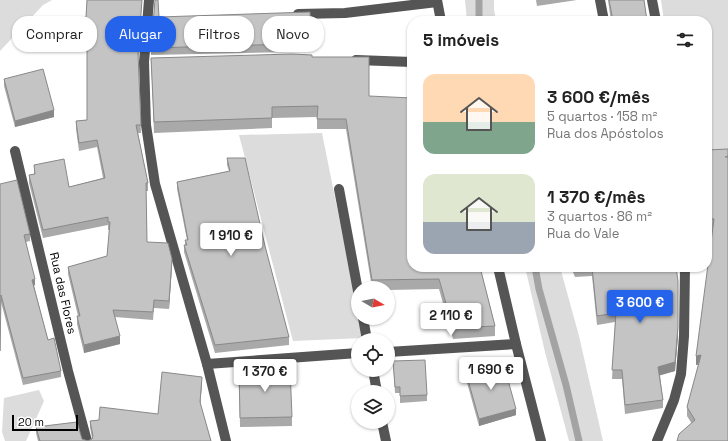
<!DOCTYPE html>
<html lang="pt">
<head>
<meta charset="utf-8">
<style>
	body { margin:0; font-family:"Space Grotesk",sans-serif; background:#f2f2f2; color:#222; height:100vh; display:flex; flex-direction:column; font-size:15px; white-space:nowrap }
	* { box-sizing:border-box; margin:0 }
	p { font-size:13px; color:#767676 }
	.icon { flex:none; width:22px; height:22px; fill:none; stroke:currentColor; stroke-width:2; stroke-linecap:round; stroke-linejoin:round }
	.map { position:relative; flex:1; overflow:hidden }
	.panel { position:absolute; left:407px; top:16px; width:305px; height:256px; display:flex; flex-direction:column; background:#fff; border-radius:16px; box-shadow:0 1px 3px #0004 }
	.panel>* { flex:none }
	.banner { position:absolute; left:12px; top:16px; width:335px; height:36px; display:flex; gap:8px }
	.needle { width:26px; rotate:100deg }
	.fabs { position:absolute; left:351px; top:281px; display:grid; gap:8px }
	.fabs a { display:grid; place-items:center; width:44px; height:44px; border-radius:50%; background:#fff; box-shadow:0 1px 3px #0004; font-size:20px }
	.scale { position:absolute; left:12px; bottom:10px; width:66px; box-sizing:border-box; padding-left:4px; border:2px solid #000; border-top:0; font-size:11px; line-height:14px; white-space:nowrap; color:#000; -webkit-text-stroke:3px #fff; paint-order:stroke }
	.price { position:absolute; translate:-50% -34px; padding:0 9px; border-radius:4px; background:#fff; color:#222; font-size:13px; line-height:26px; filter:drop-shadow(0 1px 2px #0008) }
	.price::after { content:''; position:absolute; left:50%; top:24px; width:12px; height:9px; margin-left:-6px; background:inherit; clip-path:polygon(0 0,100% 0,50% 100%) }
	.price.current { background:#2563eb; color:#fff }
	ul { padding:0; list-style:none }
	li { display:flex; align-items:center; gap:12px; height:100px; padding:0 16px }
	li span { display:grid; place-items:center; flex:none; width:112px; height:80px; border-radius:12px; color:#555 }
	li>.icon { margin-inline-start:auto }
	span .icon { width:48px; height:48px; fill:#fffc; stroke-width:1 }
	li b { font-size:17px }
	h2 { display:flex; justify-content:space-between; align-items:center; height:48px; padding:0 16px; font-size:17px }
	.chip { padding:0 14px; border-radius:16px; background:#fff; box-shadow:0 1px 3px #0004; font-size:14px; line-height:36px }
	.chip.current { background:#2563eb; color:#fff }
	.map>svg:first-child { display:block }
	.green { fill:#dcdcdc }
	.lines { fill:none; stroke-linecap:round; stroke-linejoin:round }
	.stream { stroke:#a3a3a3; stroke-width:7 }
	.minor { stroke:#555; stroke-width:10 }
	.wall { fill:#a9a9a9 }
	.shaded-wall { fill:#898989 }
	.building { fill:#c4c4c4; stroke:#898989 }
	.labels { text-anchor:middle; stroke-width:3; stroke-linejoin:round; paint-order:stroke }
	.street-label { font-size:12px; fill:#000; stroke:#fff }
</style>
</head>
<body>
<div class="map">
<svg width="728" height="441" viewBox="0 0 728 441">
	<rect width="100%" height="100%" fill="#fff"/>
	<g class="green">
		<polygon points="0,0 52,0 43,5 0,51"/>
		<polygon points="465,0 494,0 494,9 496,21 467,21"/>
		<polygon points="661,0 728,0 728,153 707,153 707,21 664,21"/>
		<polygon points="322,133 358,312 358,318 359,318 363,338 293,341 239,135"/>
		<polygon points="525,267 560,267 579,336 603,441 569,441 545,352"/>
		<polygon points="39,390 44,401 26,441 5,441 2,432 4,398"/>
	</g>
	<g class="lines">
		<g class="stream">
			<polyline points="479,0 479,21"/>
			<polyline points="535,267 539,289 566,385 579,441"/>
		</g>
		<g class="minor">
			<polyline points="149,0 144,62 146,125 155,184 207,364 226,441"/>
			<polyline points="437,0 441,21"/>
			<polyline points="600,0 604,21"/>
			<polyline points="652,0 656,21"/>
			<polyline points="298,14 345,13 437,2"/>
			<polyline points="356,60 412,62"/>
			<polyline points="15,151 68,371 87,441"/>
			<polyline points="339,189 358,291"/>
			<polyline points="498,267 516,344 541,441"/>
			<polyline points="363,318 367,340"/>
			<polyline points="388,352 516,344"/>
			<polyline points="207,364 358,353"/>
			<polyline points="373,370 377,392"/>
			<polyline points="382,422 386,441"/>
			<polyline points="657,441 674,400 681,374 684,336 685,267"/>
		</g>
	</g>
	<g class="wall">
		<polygon points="87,0 142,0 138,59 141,133 138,133 148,183 148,191 146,191 147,242 172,266 169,309 154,308 153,320 115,317 120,344 84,353 77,324 77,316 78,316 68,274 68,267 107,256 110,230 108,230 108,225 43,238 29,183 29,175 34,174 34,165 69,187 103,178 97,147 79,151 76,129 76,121 87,120 87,47 69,46 69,38 86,17"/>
		<polygon points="536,0 577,0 537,6"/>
		<polygon points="608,0 644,0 647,21 611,21"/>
		<polygon points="159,17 311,44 311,52 292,52 151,55 151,48"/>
		<polygon points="312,57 369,96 412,267 484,267 484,270 481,271 495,326 495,336 453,339 439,289 388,290 388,288 372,288 346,129 317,129 317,117 272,118 272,128 154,133 151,58"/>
		<polygon points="4,79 54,117 15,127 4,86"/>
		<polygon points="728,149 728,441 692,424 687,416 687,407 699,364 696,365 713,228 707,227 707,150"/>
		<polygon points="227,158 265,246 289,337 289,345 215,353 184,252 184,245 185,245 185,240 187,240 177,189 177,182 229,171 227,165"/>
		<polygon points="0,184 30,234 30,241 26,242 35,285 34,286 48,340 61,371 61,377 23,385 1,302"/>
		<polygon points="571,267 676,267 678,336 675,371 660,375 663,400 663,408 625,414 622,379 612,379 615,322 597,325 592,276 575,277"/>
		<polygon points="393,361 427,395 427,401 400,403 400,393 395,393"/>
		<polygon points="239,369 292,417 292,426 240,427"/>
		<polygon points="466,373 516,415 479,426 466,379"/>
		<polygon points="202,383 200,404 211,441 38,441 36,433 36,427 88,441 92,438 90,427 90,421 158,414"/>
	</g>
	<g class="shaded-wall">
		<polygon points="142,0 138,61 138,54"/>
		<polygon points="54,110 54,117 15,127 15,121"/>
		<polygon points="172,259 172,266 169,309 169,301"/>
		<polygon points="35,279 35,285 32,286 32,280"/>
		<polygon points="678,281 678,336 675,371 658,376 658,367"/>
		<polygon points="120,336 120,344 84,353 84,345"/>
		<polygon points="701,355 701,364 696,365 696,356"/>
		<polygon points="202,377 202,383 200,409 200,402"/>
		<polygon points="516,409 516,415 479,426 479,419"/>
	</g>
	<g class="building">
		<polygon points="87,0 142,0 138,54 141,125 136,125 148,183 146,183 147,242 168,243 172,259 169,301 154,300 153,312 113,310 120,336 84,345 77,316 80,316 68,267 107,256 110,222 108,222 108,217 43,230 29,175 35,174 34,165 64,159 69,187 105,178 97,140 79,143 76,121 87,120 87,39 69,38 70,17 86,17"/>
		<polygon points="155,0 158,0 159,17 310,12 311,44 292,44 151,48"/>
		<polygon points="609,0 644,0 647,21 613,21"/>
		<polygon points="292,54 312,55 312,57 369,57 369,96 412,98 412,267 480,267 495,326 453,328 439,279 372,280 346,119 317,119 318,106 272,107 272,118 154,122 151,58"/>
		<polygon points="43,69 54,110 15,121 4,79"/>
		<polygon points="728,149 728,156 725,157 728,157 728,441 677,441 679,434 695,420 687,407 701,355 696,356 714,219 707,218 707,150"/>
		<polygon points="227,158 245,158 265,246 289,337 215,345 184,245 187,245 185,240 188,240 177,182 230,171"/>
		<polygon points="17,180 30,234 24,235 35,279 32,280 48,340 54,338 61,371 23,378 1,295 0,351 0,184"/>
		<polygon points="574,267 590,267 575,268"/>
		<polygon points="592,267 676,267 678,281 678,327 675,362 658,367 663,400 625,405 622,370 612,370 616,313 597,316"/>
		<polygon points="425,360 427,395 400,396 400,387 395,387 393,361"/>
		<polygon points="503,362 516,409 479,419 466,373"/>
		<polygon points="290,368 292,417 240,418 239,369"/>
		<polygon points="162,372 202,377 200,402 211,441 40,441 36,427 77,422 82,439 88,441 92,439 93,436 90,421 99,420 100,407 158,414"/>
	</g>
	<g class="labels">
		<g class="street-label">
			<text transform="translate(63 293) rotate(77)" y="4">Rua das Flores</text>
		</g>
	</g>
</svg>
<div class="fabs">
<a><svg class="needle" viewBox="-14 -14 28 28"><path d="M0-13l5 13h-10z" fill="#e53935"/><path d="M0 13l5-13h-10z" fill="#767676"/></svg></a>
<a><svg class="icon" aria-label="locate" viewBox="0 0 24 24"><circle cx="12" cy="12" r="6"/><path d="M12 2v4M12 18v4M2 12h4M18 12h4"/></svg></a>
<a><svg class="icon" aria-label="layers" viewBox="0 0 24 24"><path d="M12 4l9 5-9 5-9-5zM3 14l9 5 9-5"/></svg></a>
</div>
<div class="scale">20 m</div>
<b class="price" style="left:231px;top:257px">1 910 €</b>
<b class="price current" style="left:640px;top:324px">3 600 €</b>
<b class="price" style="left:451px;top:337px">2 110 €</b>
<b class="price" style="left:491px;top:391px">1 690 €</b>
<b class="price" style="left:265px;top:393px">1 370 €</b>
<div class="banner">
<a class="chip">Comprar</a>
<a class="chip current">Alugar</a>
<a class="chip">Filtros</a>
<a class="chip">Novo</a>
</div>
<section class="panel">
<h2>5 imóveis<svg class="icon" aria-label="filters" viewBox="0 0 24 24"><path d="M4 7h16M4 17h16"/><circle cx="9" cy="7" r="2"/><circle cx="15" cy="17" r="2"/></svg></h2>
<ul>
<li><span style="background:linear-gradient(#ffd9b3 60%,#7fa58c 0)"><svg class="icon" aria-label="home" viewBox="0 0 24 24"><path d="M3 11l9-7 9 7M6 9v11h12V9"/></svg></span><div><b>3 600 €/mês</b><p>5 quartos · 158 m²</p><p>Rua dos Apóstolos</p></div></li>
<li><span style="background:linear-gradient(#dfe7d0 60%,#9aa5b1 0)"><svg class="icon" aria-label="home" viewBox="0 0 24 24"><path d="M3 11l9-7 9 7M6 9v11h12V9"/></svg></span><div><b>1 370 €/mês</b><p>3 quartos · 86 m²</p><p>Rua do Vale</p></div></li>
</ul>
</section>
</div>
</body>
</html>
